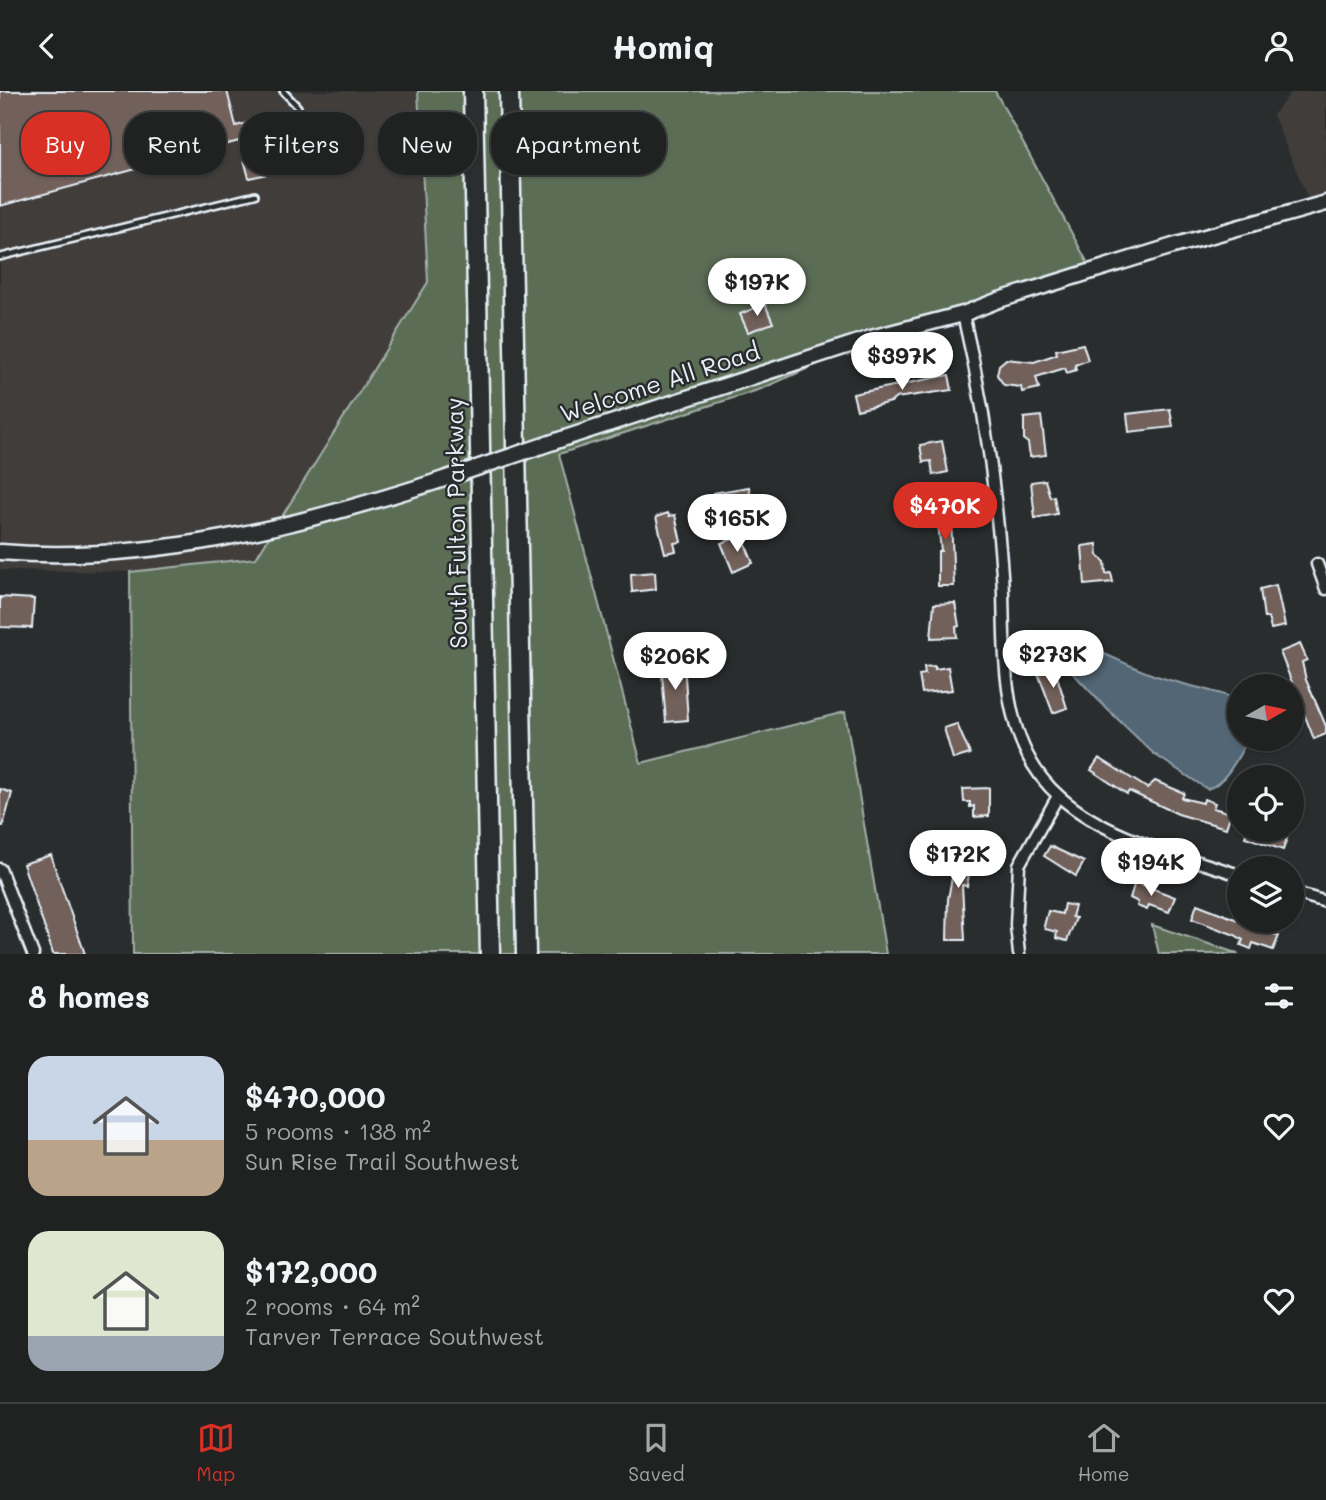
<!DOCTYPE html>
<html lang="en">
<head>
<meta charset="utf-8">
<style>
	body { margin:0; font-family:Mali,sans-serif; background:#282a2a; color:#f1f3f6; height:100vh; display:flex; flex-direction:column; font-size:26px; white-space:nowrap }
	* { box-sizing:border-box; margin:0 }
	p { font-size:23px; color:#a2a4a5 }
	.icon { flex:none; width:38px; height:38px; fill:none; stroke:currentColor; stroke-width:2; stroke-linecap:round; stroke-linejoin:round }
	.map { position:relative; height:863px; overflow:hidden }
	.side { display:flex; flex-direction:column; background:#202222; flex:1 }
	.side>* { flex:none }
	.guide { position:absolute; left:21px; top:21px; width:700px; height:63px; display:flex; gap:14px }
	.needle { width:46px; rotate:81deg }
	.fabs { position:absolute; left:1227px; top:583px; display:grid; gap:14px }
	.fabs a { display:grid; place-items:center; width:77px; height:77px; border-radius:50%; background:#202222; box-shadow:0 2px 5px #0004,0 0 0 2px #3d3f40; font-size:35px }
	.price { position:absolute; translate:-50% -60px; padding:0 16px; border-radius:24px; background:#fff; color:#222; font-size:23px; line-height:46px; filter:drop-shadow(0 2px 4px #0008) }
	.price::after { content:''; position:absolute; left:50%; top:42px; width:21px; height:16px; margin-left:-10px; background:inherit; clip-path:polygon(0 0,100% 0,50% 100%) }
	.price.current { background:#d93025; color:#fff }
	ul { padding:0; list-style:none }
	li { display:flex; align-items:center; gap:21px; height:175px; padding:0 28px }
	li span { display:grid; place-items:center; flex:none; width:196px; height:140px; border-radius:21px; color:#555 }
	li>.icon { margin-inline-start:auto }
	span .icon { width:84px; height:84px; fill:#fffc; stroke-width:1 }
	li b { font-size:30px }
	h2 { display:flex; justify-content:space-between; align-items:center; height:84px; padding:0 28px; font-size:30px }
	.pill { padding:0 24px; border-radius:28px; background:#202222; box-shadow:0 2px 5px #0004,0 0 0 2px #3d3f40; font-size:24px; line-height:63px }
	.pill.current { background:#d93025; color:#fff }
	header { display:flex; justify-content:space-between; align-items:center; height:91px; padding:0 28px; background:#202222; font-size:32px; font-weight:700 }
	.dock { display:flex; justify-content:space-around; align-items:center; height:98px; border-top:2px solid #3d3f40; background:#202222; font-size:19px; color:#a2a4a5 }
	.dock a { display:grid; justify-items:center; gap:4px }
	.dock .current { color:#d93025 }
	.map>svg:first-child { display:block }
	.built { fill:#403c3b }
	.green { fill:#5b6d57; stroke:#a2afa8; stroke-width:2 }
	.water { fill:#536675; stroke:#8f9ea9; stroke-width:2 }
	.building { fill:#72605a; stroke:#e8f1f8; stroke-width:2 }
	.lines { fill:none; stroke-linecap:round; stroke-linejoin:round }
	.lane-casing { stroke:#e8f1f8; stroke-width:10 }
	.street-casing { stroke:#e8f1f8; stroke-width:15 }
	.secondary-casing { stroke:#e8f1f8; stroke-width:19 }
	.highway-casing { stroke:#e8f1f8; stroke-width:23 }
	.lane { stroke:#2a2d2e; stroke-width:4.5 }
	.street { stroke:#2a2d2e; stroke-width:10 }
	.secondary { stroke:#2a2d2e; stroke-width:14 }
	.highway { stroke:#2a2d2e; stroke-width:18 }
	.secondary-bridge-casing { stroke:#e8f1f8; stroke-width:19; stroke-linecap:butt }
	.secondary-bridge { stroke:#2a2d2e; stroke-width:14 }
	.labels { text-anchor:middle; stroke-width:5; stroke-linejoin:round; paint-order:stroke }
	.street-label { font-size:24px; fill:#e8f1f8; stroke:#2a2d2e }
</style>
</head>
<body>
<header><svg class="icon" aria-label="back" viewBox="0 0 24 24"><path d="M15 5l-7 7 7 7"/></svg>Homiq<svg class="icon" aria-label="person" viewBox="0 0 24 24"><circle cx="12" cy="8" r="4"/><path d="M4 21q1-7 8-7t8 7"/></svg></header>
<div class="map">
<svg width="1326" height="863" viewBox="0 0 1326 863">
	<rect width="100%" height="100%" fill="#2a2d2e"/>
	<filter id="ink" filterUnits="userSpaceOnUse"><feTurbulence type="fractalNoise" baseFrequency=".0143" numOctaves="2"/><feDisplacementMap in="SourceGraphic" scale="14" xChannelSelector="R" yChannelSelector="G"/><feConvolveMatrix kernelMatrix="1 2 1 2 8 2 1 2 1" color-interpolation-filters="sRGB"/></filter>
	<g filter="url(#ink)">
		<g class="built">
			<polygon points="0,0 418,0 428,191 256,467 130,481 0,479"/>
			<polygon points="1292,0 1326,0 1326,121 1315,124 1273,24"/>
		</g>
		<g class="green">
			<polygon points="418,0 995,0 1091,178 843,262 761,298 559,363 641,672 845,621 886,863 133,863 130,481 256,467 428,191"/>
			<polygon points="1152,834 1239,863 1159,863"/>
		</g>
		<path class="water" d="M1070,551C1100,558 1123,573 1151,583C1180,594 1211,598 1239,609V648H1248C1239,664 1226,693 1207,698L1154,663L1102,613L1071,580L1062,556Z"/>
		<g class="building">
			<polygon points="0,0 227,0 236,35 284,22 299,76 249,87 239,50 0,115"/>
			<polygon points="765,213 773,232 748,241 740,223"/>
			<polygon points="1083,253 1088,269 1075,274 1076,279 1067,282 1065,277 1036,286 1039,297 1022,301 1021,296 1004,294 997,284 999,274 1006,268 1034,271 1057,263 1056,259"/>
			<polygon points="949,284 952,299 896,307 891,311 857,319 853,303"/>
			<polygon points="1170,318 1173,336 1129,341 1127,323"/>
			<polygon points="1041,325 1046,364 1030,366 1028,352 1024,349 1024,327"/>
			<polygon points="942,350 948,381 933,384 931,370 923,371 920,354"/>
			<polygon points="1045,389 1050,406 1054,405 1057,423 1035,427 1031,391"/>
			<polygon points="749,396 753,416 749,417 756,443 745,445 734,411 715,415 713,402"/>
			<polygon points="950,404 954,495 938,495 938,460 941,460 935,405"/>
			<polygon points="668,422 669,425 675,424 681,451 674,452 676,460 665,462 656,426"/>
			<polygon points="742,445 753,472 733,481 721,452"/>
			<polygon points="1097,453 1098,465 1105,471 1106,483 1111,482 1113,491 1085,494 1082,455"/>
			<polygon points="655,481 656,498 632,501 631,483"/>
			<polygon points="1276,494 1285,535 1271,538 1268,527 1264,527 1260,498"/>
			<polygon points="0,506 34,508 32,537 0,536"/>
			<polygon points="955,512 959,535 956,536 957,546 931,547 934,513"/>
			<polygon points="1300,553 1307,569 1302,571 1306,589 1326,635 1326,643 1314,648 1280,561"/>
			<polygon points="684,571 688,629 666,631 661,572"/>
			<polygon points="935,575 935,578 948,576 952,599 922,602 919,584 925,583 924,576"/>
			<polygon points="1054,576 1067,617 1053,622 1038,582"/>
			<polygon points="957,633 970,663 953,668 944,637"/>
			<polygon points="1099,667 1147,697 1155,690 1184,702 1182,707 1203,712 1204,708 1215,712 1213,717 1231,722 1226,737 1178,723 1129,700 1127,703 1091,679"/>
			<polygon points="989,697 989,725 974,726 974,715 970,716 970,711 964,711 963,698"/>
			<polygon points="0,698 12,702 3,735 0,734"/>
			<polygon points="1248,738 1273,738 1288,744 1283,759 1245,746"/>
			<polygon points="959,750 974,753 967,795 962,794 965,849 947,849 948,808 955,770 949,768 951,755 958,757"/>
			<polygon points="1050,755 1084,771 1076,785 1044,765"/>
			<polygon points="51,764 57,783 85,863 53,863 46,841 23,773"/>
			<polygon points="1135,791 1175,806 1169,821 1149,814 1147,819 1137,815 1138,811 1130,807"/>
			<polygon points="1064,813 1075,815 1072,826 1076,827 1067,850 1056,847 1057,841 1045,838 1044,835 1048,820 1062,823"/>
			<polygon points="1197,813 1279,845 1273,859 1253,852 1251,858 1241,854 1243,849 1235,844 1192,828"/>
		</g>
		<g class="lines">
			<defs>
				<g id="lane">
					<polyline points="283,0 298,16"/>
					<polyline points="0,166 255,104"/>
				</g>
				<g id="street">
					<path d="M963,223C978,287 989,352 996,417C999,446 1002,474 1003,502C1005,572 1001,655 1060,706C1109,749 1178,763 1239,784"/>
					<polyline points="1317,473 1326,498"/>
					<polyline points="0,778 33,863"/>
					<polyline points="1292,801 1326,811"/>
					<polyline points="1019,863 1016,834 1019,774 1058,705"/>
				</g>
				<g id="secondary">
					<polyline points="562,348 871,247 963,223 999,209 1173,155 1326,112"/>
					<path d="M0,461C148,473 295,436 435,391"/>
				</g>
				<g id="highway">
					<polyline points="473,0 490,863"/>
					<polyline points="509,0 526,863"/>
				</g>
			</defs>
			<use href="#lane" class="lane-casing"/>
			<use href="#street" class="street-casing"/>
			<use href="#secondary" class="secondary-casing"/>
			<use href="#highway" class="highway-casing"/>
			<use href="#lane" class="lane"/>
			<use href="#street" class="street"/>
			<use href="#secondary" class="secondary"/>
			<use href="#highway" class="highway"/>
			<defs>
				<polyline id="secondary-bridge" points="435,391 562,348"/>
			</defs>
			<use href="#secondary-bridge" class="secondary-bridge-casing"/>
			<use href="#secondary-bridge" class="secondary-bridge"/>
		</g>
	</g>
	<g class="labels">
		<g class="street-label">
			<text transform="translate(660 292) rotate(-18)" y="8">Welcome All Road</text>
			<text transform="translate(457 432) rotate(-91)" y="8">South Fulton Parkway</text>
		</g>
	</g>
</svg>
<div class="fabs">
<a><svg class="needle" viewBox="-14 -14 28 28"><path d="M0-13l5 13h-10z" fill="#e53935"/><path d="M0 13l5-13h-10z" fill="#a2a4a5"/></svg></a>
<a><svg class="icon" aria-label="locate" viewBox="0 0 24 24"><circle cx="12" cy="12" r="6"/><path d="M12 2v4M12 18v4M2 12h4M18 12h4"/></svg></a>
<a><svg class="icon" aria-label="layers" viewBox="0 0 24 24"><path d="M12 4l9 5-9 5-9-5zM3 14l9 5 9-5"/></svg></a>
</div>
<b class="price" style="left:757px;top:227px">$197K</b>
<b class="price" style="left:902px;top:301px">$397K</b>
<b class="price current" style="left:945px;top:451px">$470K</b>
<b class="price" style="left:737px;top:463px">$165K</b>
<b class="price" style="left:1053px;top:599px">$273K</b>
<b class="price" style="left:675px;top:601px">$206K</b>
<b class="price" style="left:958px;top:799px">$172K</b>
<b class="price" style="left:1151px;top:807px">$194K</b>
<div class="guide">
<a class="pill current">Buy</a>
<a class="pill">Rent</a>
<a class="pill">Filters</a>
<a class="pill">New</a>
<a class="pill">Apartment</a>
</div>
</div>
<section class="side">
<h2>8 homes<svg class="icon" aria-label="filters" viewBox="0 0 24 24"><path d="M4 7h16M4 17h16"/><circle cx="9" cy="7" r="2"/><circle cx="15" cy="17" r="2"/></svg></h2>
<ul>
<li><span style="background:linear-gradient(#c9d6e8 60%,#b9a48a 0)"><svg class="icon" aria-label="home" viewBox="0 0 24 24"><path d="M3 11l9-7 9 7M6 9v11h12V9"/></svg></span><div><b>$470,000</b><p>5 rooms · 138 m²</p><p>Sun Rise Trail Southwest</p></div><svg class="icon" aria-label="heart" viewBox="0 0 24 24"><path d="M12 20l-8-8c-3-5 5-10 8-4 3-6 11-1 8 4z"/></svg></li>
<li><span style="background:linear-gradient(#dfe7d0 75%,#9aa5b1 0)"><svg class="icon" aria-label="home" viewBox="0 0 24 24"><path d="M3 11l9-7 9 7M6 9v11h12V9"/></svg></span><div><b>$172,000</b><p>2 rooms · 64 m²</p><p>Tarver Terrace Southwest</p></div><svg class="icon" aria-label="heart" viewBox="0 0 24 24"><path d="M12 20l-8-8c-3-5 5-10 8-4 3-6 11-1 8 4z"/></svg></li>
</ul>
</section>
<nav class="dock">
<a class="current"><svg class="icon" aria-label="map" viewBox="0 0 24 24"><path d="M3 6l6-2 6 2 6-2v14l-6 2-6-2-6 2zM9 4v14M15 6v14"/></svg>Map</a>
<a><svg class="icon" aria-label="saved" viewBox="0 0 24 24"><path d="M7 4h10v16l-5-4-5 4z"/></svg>Saved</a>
<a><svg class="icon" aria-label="home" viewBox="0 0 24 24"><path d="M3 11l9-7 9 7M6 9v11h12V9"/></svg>Home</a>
</nav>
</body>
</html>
